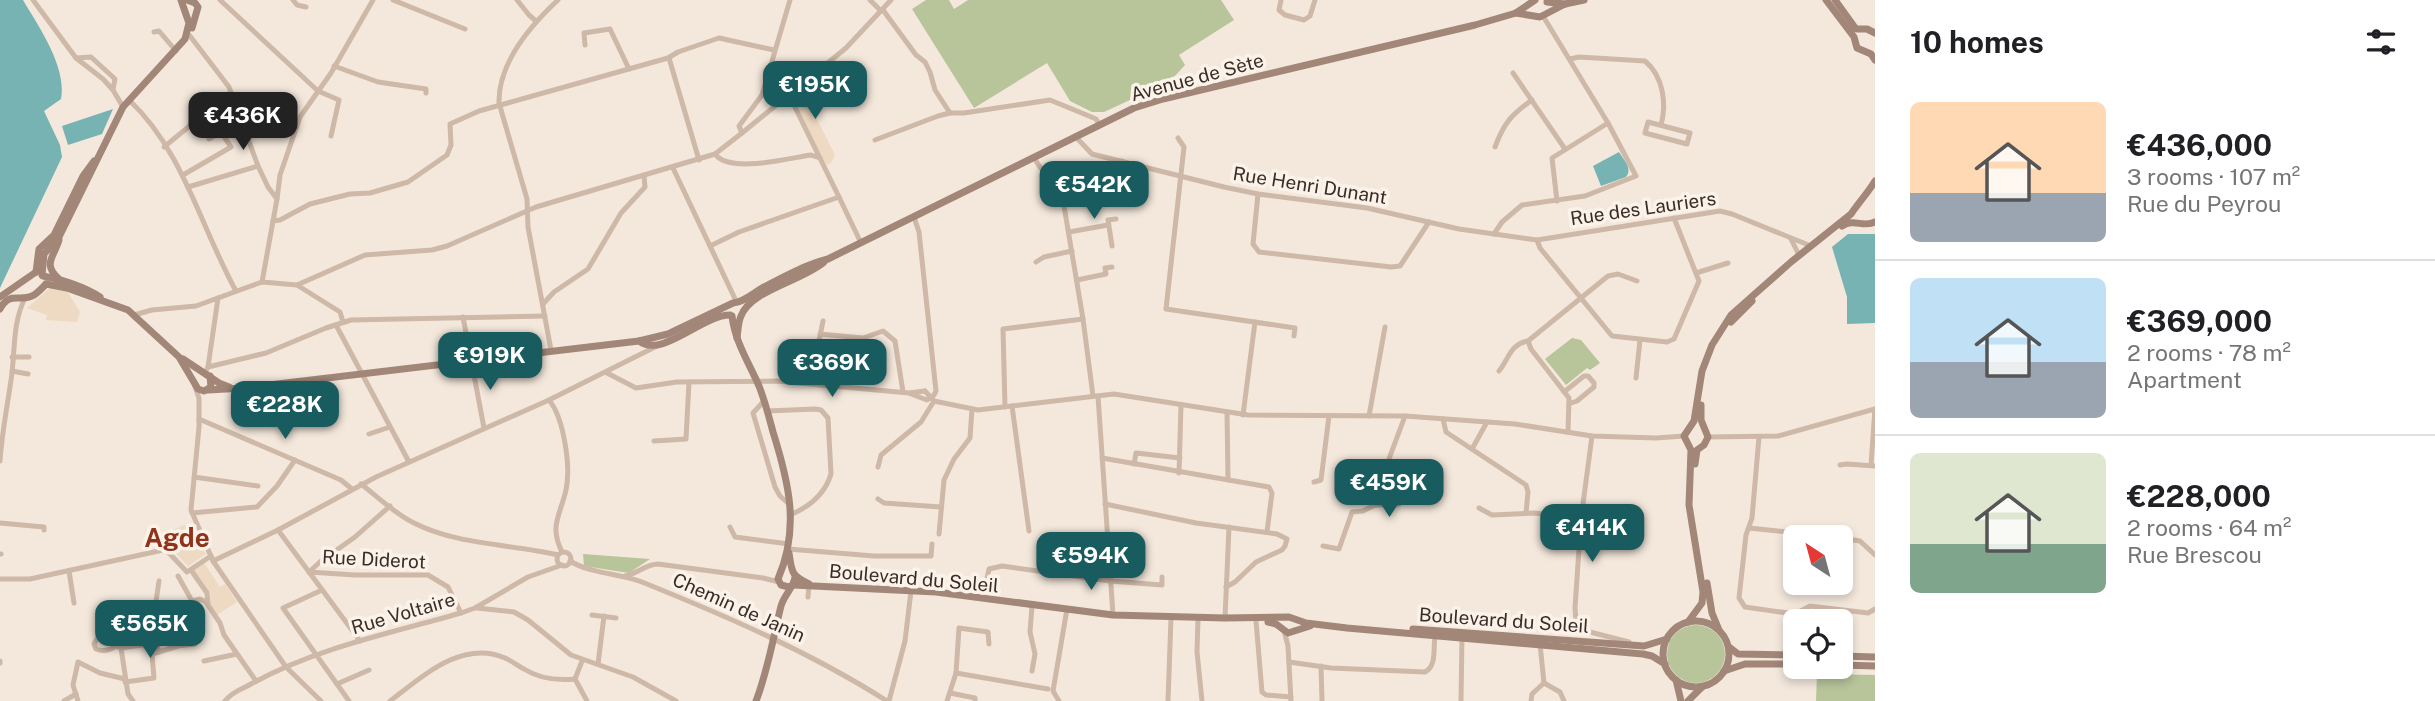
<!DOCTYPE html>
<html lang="en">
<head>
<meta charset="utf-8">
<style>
	body { margin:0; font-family:"Public Sans",sans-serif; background:#f2f2f2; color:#202124; height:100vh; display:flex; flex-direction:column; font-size:26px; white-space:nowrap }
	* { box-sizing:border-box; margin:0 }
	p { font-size:23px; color:#757577 }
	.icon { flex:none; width:38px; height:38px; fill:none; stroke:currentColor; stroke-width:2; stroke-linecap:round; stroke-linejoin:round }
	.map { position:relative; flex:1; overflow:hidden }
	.drawer { display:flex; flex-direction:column; background:#fff; width:560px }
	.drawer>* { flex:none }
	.needle { width:46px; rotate:324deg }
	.tools { position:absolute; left:1783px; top:525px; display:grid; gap:14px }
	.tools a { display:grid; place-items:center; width:70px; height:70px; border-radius:10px; background:#fff; box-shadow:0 4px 10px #0003; font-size:35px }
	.price { position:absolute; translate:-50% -60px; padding:0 16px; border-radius:14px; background:#195c5f; color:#fff; font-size:23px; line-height:46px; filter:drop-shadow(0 2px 4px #0008) }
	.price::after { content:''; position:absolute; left:50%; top:42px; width:21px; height:16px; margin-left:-10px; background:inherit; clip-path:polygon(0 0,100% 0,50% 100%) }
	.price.active { background:#222; color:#fff }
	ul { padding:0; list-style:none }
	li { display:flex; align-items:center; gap:21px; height:175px; padding:0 35px }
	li+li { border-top:2px solid #e0e0e0 }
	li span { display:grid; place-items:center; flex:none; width:196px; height:140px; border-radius:10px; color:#555 }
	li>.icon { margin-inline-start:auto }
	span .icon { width:84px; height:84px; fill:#fffc; stroke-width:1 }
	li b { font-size:30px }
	h2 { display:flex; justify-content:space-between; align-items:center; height:84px; padding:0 35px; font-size:30px }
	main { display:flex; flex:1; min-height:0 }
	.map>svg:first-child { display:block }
	.green { fill:#b8c59b }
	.plaza { fill:#eed9c2 }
	.water { fill:#78b3b4 }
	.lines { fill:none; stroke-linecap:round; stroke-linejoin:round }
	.street { stroke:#ceb8a7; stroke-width:5 }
	.secondary { stroke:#a28678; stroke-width:7 }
	.labels { text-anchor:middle; stroke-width:7; stroke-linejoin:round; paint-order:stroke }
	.street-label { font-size:19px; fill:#3a2d28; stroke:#fbf3e9 }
	.district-label { font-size:26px; font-weight:bold; fill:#90331a; stroke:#fbf3e9 }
</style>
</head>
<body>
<main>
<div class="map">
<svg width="1875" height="701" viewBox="0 0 1875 701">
	<rect width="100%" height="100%" fill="#f4e8dc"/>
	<g class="green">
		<polygon points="926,0 949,0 954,9 968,0 1221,0 1234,20 1179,55 1185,65 1162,90 1130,100 1104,112 1092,112 1070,101 1047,63 974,108 912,9"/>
		<polygon points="1572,338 1581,340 1600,363 1590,370 1587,368 1566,385 1545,359"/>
		<polygon points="583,554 650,559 629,573 584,566"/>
		<circle cx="1696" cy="654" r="29"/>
		<polygon points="1817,674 1875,675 1875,701 1816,701"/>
	</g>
	<g class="plaza">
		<polygon points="802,89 835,155 831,163 827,165 811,140 796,103 796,95"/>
		<polygon points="51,287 67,291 80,312 77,322 46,320 47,315 27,308"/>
		<polygon points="185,525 206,554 188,566 174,551 172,553 162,548 164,530 170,531"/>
		<polygon points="204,563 220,587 225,584 237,602 217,615 211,606 210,593 194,570"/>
	</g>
	<g class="water">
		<path d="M0,0H23C39,27 67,67 61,99L44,111L60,145L62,157L0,288Z"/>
		<polygon points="113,109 102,134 68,145 62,126"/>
		<path d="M1619,152C1624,160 1633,169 1626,177L1601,186L1593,166Z"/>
		<polygon points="1848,234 1875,234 1875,323 1847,324 1847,297 1832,247"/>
	</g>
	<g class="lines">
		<g class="street">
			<polyline points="33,0 76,58 103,79 113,90 123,107"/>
			<polyline points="220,0 318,91 339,100 331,136"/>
			<polyline points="293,0 297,5 306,7"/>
			<polyline points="393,0 465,29"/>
			<polyline points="517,0 529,15 536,21"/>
			<polyline points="870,0 881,11"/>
			<polyline points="1281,0 1279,10 1285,15 1304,20 1310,16 1315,0"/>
			<polyline points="883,10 916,55 925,62 930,72 935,90 950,113"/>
			<polyline points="154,32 159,31 176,51"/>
			<polyline points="190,36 229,87 258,166 268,187 277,199 262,282"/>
			<polyline points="585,45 584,33 610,29 629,69"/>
			<polyline points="76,58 91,57 115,79 113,89"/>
			<polyline points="669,58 699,160"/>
			<path d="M1570,59L1579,57L1645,61C1663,76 1667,103 1661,125"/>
			<polyline points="334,66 378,82 426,89 426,93"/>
			<polyline points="1513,73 1565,149"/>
			<polyline points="789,95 839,197"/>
			<path d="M129,100C183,150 201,228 236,291"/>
			<polygon points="1648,122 1690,133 1687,144 1645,133"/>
			<polyline points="742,133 846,48 891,0"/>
			<polyline points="1075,136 1092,154 1224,187 1258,194 1367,208 1459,229 1537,240 1720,211 1732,214 1811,246"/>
			<polyline points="1178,138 1184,147 1166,309 1295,328 1294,336"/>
			<polyline points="875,140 938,116 950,113 964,113 1050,100 1089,116 1096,119 1099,124"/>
			<polyline points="164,147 231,92"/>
			<path d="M1495,147C1504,123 1511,115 1532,100"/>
			<path d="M715,154C729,174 790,158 811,155L820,158"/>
			<path d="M1034,157C1040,172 1054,179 1062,194L1083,319"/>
			<polyline points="673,168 737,303"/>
			<polyline points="183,175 231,147 221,132 209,139"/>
			<polyline points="1108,183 1112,179 1118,178 1122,161"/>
			<polyline points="188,187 258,166"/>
			<polyline points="1258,194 1253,244 1259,252 1391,267 1400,266 1429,222"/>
			<polyline points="277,199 280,175 300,117 331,73 373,0"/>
			<polyline points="1557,201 1552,158 1608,123"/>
			<polyline points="273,221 280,220 310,204 350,194 370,193 408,182 447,155 451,145 450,124 479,111 668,58 678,52 719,38 774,50"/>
			<polyline points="1069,232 1108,225"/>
			<polyline points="1494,234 1502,222 1522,205 1585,196 1636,176 1608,123 1543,16"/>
			<polyline points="1791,239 1798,253 1797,257"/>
			<polyline points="1537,240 1540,248 1612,336 1667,342 1674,339 1699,281 1674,218"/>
			<polyline points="710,246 739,232 839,197 861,243"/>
			<polyline points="1112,246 1108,220 1116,219"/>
			<polyline points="1036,262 1044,257 1072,251"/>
			<polyline points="1696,273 1728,263"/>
			<polyline points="1077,280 1106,274 1105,268 1112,267"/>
			<polyline points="297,285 365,255 432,250 447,246 536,207 715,154 742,133 739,126 762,95 790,0"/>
			<polyline points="543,304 554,292 588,269 621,213 645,187 644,176"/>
			<polyline points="134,315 152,310 196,306 262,282 297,285 340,312 343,322"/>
			<polyline points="463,317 484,428"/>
			<polyline points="336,325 409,462"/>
			<polyline points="820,334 863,338 883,331 895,341 903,392"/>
			<polyline points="1528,341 1531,349 1569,398 1568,432"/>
			<polyline points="818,346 823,321"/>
			<path d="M551,350L528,227L527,199L499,103C498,63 530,26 558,0"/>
			<polyline points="12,357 29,357"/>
			<polyline points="208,367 218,298"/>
			<polyline points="12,371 28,374"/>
			<path d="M1499,371C1509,359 1510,344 1528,341L1608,276L1618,274L1637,281"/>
			<polyline points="205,373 208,367 266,353 326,328 351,320 545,316"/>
			<polyline points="607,373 636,388 677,382 777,381 909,393 925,391"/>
			<polyline points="1636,378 1640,340"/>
			<polyline points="195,387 199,398 199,427 191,510 213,561 286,667 321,701"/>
			<polyline points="925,391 934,401 978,410 1114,394 1248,415 1405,416 1515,424 1592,436 1656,438 1684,436"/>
			<polyline points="1564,392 1584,376 1588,376 1594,383 1594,387 1577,401 1571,403"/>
			<polyline points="911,394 927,400 934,395 936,391 919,232 914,217"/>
			<polyline points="1098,396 1113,615"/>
			<path d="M549,400C564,418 571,467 566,490C560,516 549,526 562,552"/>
			<polyline points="764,401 753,413 775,487 780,496 789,504"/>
			<polyline points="1012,406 1029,531"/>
			<polyline points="1005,407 1003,329 1083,319 1093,396"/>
			<path d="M767,411L815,409L821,410L828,418L831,474C825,494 809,507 790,515"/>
			<polyline points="1227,412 1228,480"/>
			<polyline points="1243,415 1255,322"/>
			<polyline points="1369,416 1385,327"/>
			<polyline points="199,419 341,480 352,489"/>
			<polyline points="1443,419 1446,432 1526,485 1528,492 1526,513"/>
			<polyline points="369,434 390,427"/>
			<polyline points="1592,436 1581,519 1575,608 1576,622 1586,631 1629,642"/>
			<polyline points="1708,437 1778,436 1875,409"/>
			<polyline points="1759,437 1752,518 1746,535 1739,598 1745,607 1795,614 1810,606 1868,613 1875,609"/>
			<polyline points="654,441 686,439 689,382"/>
			<polyline points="1472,449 1487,422"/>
			<polyline points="1102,458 1269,487 1272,493 1267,532"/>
			<path d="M0,461C2,431 8,403 12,373C15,347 13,322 25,298"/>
			<polyline points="1134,464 1136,453 1180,458"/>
			<polyline points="1840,465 1847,464 1875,466"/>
			<polyline points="1871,465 1875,409"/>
			<path d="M1387,466C1404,480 1412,482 1399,504L1375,505L1374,499L1405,416"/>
			<polyline points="878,467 881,455 921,422 934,401"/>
			<polyline points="1179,473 1181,405"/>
			<polyline points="194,477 258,486"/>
			<polyline points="1314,482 1321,480 1329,416"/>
			<path d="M361,484C378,497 395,514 414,523C457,545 511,544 558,555"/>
			<polyline points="878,499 884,503 941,507"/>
			<polyline points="1105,504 1196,523 1277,534 1287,539 1285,546 1282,550 1256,562 1235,582 1226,587"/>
			<polyline points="1479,508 1492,515 1535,513 1581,519"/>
			<polyline points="192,513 257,507 277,486 295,460"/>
			<polyline points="0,523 44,527 44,530"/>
			<polyline points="730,527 735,537 789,544"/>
			<polyline points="1749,528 1837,537"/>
			<polyline points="278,530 360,641"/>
			<polyline points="939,534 944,480 954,459 970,438 972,409"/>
			<polyline points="1841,538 1860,541 1875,555"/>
			<polyline points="1323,546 1339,549 1352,512 1363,511 1375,505"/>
			<polyline points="788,549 874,556 931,556 932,544"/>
			<circle cx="564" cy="559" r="7"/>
			<polyline points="0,554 1,554"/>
			<polyline points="213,561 278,530 376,477 549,400 657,346"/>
			<path d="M570,561C591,574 618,573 642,582C726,616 810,652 887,701"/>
			<polyline points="191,570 207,593 208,603"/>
			<polyline points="69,571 74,603"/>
			<polyline points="309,572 355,575 428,575 448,587 461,613"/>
			<polyline points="309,572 321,561 355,537 390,506"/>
			<polyline points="178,576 192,601 200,599 206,602 220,623 224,635 256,681"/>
			<path d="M625,576C637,574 646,564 658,564L763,578L779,582"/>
			<polyline points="0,579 30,579 163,550 169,553 187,572 211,556"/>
			<polyline points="986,583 989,569 1002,566 1110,581 1162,585 1162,577"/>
			<polyline points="322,590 283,608 349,701"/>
			<polyline points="808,597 809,585"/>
			<polyline points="477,608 514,612 528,620 571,655 633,677 676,701"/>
			<polyline points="592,615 616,618"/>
			<polyline points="1198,618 1197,652 1202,701"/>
			<polyline points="1225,618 1229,527"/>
			<polyline points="1256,621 1262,692 1266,695 1291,697"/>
			<polyline points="1284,631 1288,646 1291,701"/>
			<polyline points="156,643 154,615 159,581"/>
			<polyline points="1540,644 1544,683"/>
			<path d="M116,646C109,651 103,652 96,649L94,644L98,637L109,636L115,641L116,646L121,648"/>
			<polyline points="0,661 0,663"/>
			<polyline points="204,661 237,654"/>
			<path d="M1289,662L1331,668L1425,672C1437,666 1433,648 1435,636"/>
			<polyline points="598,664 604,616"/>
			<polyline points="1321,666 1322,701"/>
			<polyline points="1032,671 1035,654 1030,632 1032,606"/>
			<polyline points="956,673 1048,689"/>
			<polyline points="575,679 587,701"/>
			<polyline points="575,679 582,661"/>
			<polyline points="125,682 154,678 152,654 159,652"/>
			<polyline points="1544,683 1560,692 1564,701"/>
			<polyline points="337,684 369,670"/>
			<polyline points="950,693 975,698 975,701"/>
			<polyline points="64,701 76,694"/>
			<polyline points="78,701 73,685 78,662 100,673 125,679"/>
			<polyline points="133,701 128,694 121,648 156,643 159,652 178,646 195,644"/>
			<path d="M225,701C233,691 241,690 251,684C316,648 391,633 461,613L475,608L528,577L562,565"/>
			<path d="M390,701C422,677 462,639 505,658C512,661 518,666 524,669C540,679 556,681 575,679"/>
			<polyline points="889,701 905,641 911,591"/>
			<polyline points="947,701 956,673 959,628 988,632 989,644"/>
			<polyline points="1059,701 1053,691 1067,609"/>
			<polyline points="1168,701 1171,618"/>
			<polyline points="1461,701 1462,635"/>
			<polyline points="1531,701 1532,694 1544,683"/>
		</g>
		<g class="secondary">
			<polyline points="187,0 195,3 198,7 192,28"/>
			<polyline points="1826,0 1854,37 1857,48 1871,54 1875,60"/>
			<polyline points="1835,0 1856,29 1867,29 1875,33"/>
			<polyline points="1547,2 1565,4"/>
			<polyline points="1516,13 1540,17 1565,4 1584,0"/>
			<path d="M1842,226C1854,218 1863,228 1875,222"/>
			<path d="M59,240C54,257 42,264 59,279"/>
			<polyline points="36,272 39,249 54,235 83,176 94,161"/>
			<polyline points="42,275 44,254 59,237 123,107 185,39 189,23 181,0"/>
			<path d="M43,276C63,280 83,286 100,297"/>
			<polyline points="46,284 67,288 128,310 179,357 198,389 204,391 211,387 210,376"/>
			<polyline points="0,297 36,272"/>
			<path d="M0,309C9,291 19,302 32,296C37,294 42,288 46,284"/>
			<path d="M732,316C735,342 749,363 759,386C765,401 769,417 773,432C789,483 800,528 778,579L781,585L789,587"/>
			<polyline points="1731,322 1752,301"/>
			<path d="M737,338C738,331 738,322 741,316C751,290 802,281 824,262"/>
			<path d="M639,341C662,359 702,315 730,315"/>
			<polyline points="183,359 219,383 229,387"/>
			<path d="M208,390L244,388L639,341L668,334L733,303C744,302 752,294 762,288C783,277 805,265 828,259L1134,108L1163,99L1475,25L1516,13L1535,0"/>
			<polyline points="1695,464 1697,450 1704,445 1708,437 1701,420 1701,405"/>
			<path d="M789,553C792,573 791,575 809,584"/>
			<polyline points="1707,583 1712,613 1719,630"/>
			<polyline points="793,585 936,592 1113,615 1225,618 1289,617 1306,623 1347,628 1643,654 1652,656 1665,664"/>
			<circle cx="1696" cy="654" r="33"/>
			<polyline points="1268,622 1276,624 1288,633 1310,626"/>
			<path d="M1688,622L1702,603L1703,592L1689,505L1691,450L1684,436L1694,421L1702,371L1712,345L1731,315L1791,262L1851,214C1859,202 1867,194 1875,181"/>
			<polyline points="1413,629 1644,646 1667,639"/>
			<polyline points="1729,647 1738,654 1796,655"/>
			<polyline points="1841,656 1875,657"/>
			<polyline points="1841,665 1875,666"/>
			<polyline points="1724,671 1745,664 1796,664"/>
			<polyline points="1676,680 1681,701"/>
			<path d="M756,701C768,670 773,638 781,606C784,595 794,587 795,577"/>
			<polyline points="1688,701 1702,687"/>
		</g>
	</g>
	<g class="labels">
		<g class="street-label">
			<text transform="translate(1197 77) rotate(-15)" y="7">Avenue de Sète</text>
			<text transform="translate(1310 185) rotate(9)" y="7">Rue Henri Dunant</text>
			<text transform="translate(1643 208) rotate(-8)" y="7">Rue des Lauriers</text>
			<text transform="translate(374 559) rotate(3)" y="7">Rue Diderot</text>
			<text transform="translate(914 578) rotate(5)" y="7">Boulevard du Soleil</text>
			<text transform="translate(739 607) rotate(24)" y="7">Chemin de Janin</text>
			<text transform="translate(403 613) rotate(-16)" y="7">Rue Voltaire</text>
			<text transform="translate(1504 620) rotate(4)" y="7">Boulevard du Soleil</text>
		</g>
		<g class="district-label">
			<text x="177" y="547">Agde</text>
		</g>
	</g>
</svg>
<div class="tools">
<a><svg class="needle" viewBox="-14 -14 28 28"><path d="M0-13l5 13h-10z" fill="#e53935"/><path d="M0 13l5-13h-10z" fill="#757577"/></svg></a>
<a><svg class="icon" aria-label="locate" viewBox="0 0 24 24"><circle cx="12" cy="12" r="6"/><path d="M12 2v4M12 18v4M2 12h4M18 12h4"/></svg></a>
</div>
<b class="price" style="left:815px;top:121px">€195K</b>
<b class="price active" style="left:243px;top:152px">€436K</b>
<b class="price" style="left:1094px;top:221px">€542K</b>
<b class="price" style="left:490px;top:392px">€919K</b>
<b class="price" style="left:832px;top:399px">€369K</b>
<b class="price" style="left:285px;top:441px">€228K</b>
<b class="price" style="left:1389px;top:519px">€459K</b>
<b class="price" style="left:1592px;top:564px">€414K</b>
<b class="price" style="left:1091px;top:592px">€594K</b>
<b class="price" style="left:150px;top:660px">€565K</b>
</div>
<section class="drawer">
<h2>10 homes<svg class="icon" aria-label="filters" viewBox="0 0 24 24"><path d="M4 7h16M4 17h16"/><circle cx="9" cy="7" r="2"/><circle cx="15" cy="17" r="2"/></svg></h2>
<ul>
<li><span style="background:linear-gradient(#ffd9b3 65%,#9aa5b1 0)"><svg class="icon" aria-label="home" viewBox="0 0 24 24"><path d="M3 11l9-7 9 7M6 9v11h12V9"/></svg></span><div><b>€436,000</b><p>3 rooms · 107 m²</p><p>Rue du Peyrou</p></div></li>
<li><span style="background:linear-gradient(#bfe0f5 60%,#9aa5b1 0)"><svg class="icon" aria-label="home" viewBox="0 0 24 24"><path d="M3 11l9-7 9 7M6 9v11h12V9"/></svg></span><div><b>€369,000</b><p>2 rooms · 78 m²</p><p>Apartment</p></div></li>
<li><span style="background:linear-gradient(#dfe7d0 65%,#7fa58c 0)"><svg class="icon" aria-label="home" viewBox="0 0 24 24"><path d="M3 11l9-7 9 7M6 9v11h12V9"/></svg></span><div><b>€228,000</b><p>2 rooms · 64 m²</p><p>Rue Brescou</p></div></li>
</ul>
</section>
</main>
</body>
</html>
